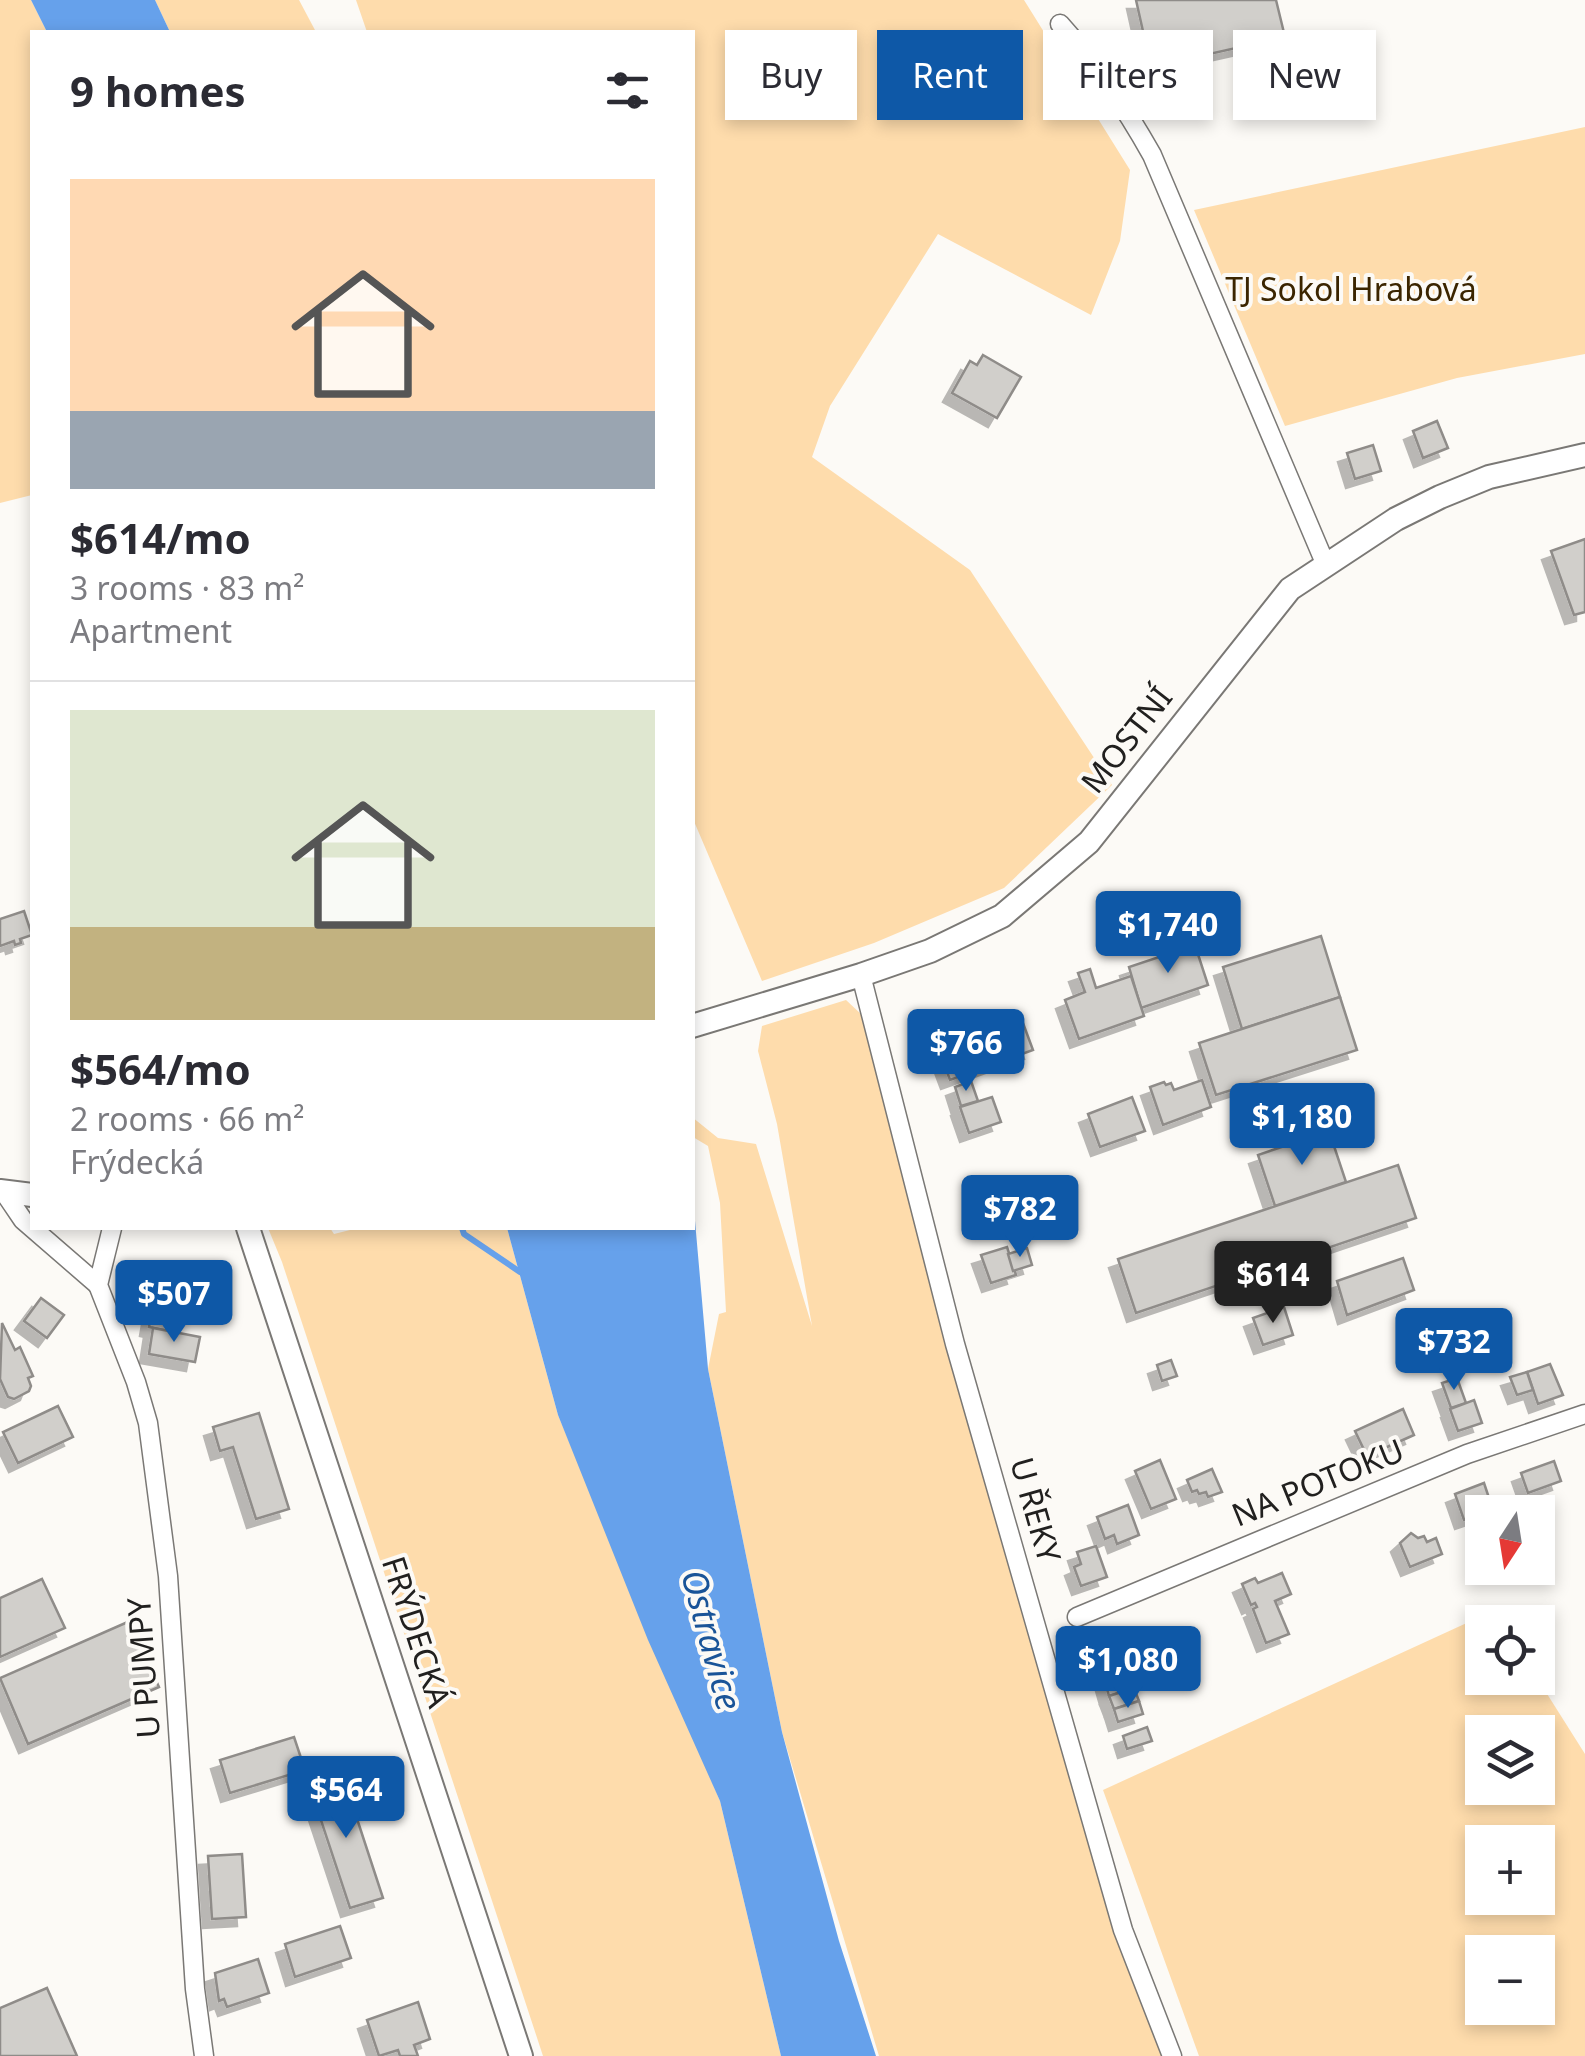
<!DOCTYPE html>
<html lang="en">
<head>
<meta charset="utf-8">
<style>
	body { margin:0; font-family:"Noto Sans",sans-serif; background:#f2f2f3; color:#2b2b33; height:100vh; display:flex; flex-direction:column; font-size:38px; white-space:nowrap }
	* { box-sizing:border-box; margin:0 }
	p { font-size:32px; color:#7c7c81 }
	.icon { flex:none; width:55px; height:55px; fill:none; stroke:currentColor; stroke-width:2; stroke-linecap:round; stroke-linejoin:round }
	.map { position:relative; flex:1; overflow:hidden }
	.side { position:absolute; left:30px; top:30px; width:665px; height:1200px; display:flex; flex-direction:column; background:#fff; border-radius:0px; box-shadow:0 5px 15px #0003 }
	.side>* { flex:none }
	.guide { position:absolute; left:725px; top:30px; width:710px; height:90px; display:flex; gap:20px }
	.needle { width:65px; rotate:192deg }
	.buttons { position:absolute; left:1465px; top:1495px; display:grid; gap:20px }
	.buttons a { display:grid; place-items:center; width:90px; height:90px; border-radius:0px; background:#fff; box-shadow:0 5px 15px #0003; font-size:50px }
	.price { position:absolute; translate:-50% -85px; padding:0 22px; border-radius:10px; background:#0e58a7; color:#fff; font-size:32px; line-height:65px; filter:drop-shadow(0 2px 5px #0008) }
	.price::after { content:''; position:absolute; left:50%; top:60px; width:30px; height:22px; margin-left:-15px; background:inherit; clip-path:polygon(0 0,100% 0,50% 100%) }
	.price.selected { background:#222; color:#fff }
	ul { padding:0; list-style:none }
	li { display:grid; align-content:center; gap:20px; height:530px; padding:0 40px }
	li+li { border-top:2px solid #e1e1e2 }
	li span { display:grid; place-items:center; height:310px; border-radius:0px; color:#555 }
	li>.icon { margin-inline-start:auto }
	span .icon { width:180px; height:180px; fill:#fffc; stroke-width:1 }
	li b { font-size:42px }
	h2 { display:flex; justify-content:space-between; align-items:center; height:120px; padding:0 40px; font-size:42px }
	.tag { padding:0 35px; border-radius:0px; background:#fff; box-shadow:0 5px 15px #0003; font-size:35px; line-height:90px }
	.tag.selected { background:#0e58a7; color:#fff }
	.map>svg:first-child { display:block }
	.green { fill:#fedcac; fill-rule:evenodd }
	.water { fill:#66a1eb }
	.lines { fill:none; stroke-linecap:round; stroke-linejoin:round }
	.stream { stroke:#66a1eb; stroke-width:6 }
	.building { fill:#d1cfcb; stroke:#8f8c89; stroke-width:2.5; filter:url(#shadow) }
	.minor-casing { stroke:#7a7875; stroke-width:21 }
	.secondary-casing { stroke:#7a7875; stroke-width:26 }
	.minor { stroke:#fff; stroke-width:18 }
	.secondary { stroke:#fff; stroke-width:22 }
	.labels { text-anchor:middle; stroke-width:8; stroke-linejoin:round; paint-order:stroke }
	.park-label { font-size:32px; fill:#3b2500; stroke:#fcfaf6 }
	.street-label { font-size:32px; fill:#21201f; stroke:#fcfaf6 }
	.water-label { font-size:35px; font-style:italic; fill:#1a5498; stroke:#fcfaf6 }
</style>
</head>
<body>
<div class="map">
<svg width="1585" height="2056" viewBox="0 0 1585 2056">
	<defs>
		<filter id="shadow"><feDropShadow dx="-9" dy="9" stdDeviation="0" flood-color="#0004"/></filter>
	</defs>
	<rect width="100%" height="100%" fill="#fcfaf6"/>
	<g class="green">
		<polygon points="0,0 31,0 47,32 32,32 32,495 0,503"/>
		<polygon points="155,0 299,0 316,32 170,32"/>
		<polygon points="356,0 1024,0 1130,170 1120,241 1091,315 938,234 830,406 812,457 970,570 1112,785 1004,888 874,943 762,981 693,819 692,32 367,32"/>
		<polygon points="1585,127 1585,354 1457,378 1285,426 1194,210"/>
		<polygon points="846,1000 862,1015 1123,1930 1172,2056 879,2056 782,1732 708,1369 719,1314 726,1312 720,1203 708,1146 693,1137 692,1117 718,1138 756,1144 812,1326 777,1124 758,1051 762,1026"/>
		<polygon points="268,1228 330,1228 334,1234 358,1228 507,1228 558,1415 720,1801 781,2056 543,2056 282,1262"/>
		<path d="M1495,1610L1503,1622H1482V1678H1537L1585,1754V2056H1199L1103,1790ZM1482,1732H1538V1788H1482ZM1482,1842H1538V1898H1482ZM1482,1952H1538V2008H1482Z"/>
	</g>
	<g class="water">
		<polygon points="31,0 155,0 170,32 47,32"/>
		<polygon points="693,1198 708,1369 782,1732 839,1941 876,2056 781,2056 720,1801 648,1640 558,1415 507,1228 692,1228"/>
	</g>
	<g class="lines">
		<polyline class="stream" points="462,1228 464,1234 520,1272"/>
	</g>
	<g class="building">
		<polygon points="1136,0 1276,0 1285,37 1151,67"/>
		<polygon points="983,355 1021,377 997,418 952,393 970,361 977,365"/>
		<polygon points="1437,421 1448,448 1423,458 1413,431"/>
		<polygon points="1373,445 1381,471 1355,479 1347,453"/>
		<polygon points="1585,539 1585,612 1574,615 1551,551"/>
		<polygon points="24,911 32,935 20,939 21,943 15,945 14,941 0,946 0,919"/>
		<polygon points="1321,936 1340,997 1242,1029 1223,967"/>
		<polygon points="1195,945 1208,985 1141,1008 1129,967"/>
		<polygon points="1090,969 1096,988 1131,976 1144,1016 1079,1039 1065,1000 1085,992 1078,973"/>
		<polygon points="1340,997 1357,1050 1216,1095 1199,1043"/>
		<polygon points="1020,1015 1033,1050 950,1080 937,1045"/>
		<polygon points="1202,1080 1211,1107 1163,1125 1150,1087 1164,1082 1166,1085 1171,1083 1174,1090"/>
		<polygon points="971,1081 978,1101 961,1106 955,1087"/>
		<polygon points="992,1097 1001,1122 969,1133 960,1107"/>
		<polygon points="1132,1097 1145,1131 1100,1147 1088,1114"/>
		<polygon points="1329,1131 1346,1182 1275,1206 1258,1155"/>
		<polygon points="1398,1165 1416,1218 1136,1313 1118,1259"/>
		<polygon points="1007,1247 1016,1275 991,1283 981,1255"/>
		<polygon points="1027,1248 1032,1265 1013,1271 1008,1254"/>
		<polygon points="1403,1258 1414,1290 1347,1315 1337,1281"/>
		<polygon points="159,1271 188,1276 178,1333 149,1327"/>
		<polygon points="41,1298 64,1315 47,1338 24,1321"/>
		<polygon points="1284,1307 1293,1335 1263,1345 1253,1318"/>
		<polygon points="2,1323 15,1350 20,1347 33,1376 28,1378 31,1386 29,1391 14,1399 8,1397 0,1379"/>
		<polygon points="153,1328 200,1337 195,1362 149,1354"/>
		<polygon points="1171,1360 1177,1376 1162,1381 1157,1365"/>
		<polygon points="1550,1364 1563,1395 1538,1404 1527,1372"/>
		<polygon points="1527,1372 1533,1390 1517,1395 1510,1377"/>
		<polygon points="1457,1378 1466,1403 1451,1408 1442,1383"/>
		<polygon points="1474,1400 1482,1423 1458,1431 1450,1409"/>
		<polygon points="58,1406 73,1437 18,1463 3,1432"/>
		<polygon points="1403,1409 1414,1435 1367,1456 1355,1431"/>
		<polygon points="259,1413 289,1509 256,1519 233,1447 220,1451 213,1427"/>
		<polygon points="1160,1460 1176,1499 1151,1509 1135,1471"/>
		<polygon points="1554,1461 1561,1481 1528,1493 1521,1473"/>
		<polygon points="1212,1469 1222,1492 1208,1497 1206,1492 1199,1494 1197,1490 1192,1492 1187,1480"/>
		<polygon points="1484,1483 1493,1510 1464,1520 1455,1494"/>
		<polygon points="1128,1505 1139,1535 1117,1544 1114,1535 1105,1539 1097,1517"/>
		<polygon points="1411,1533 1418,1538 1424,1536 1427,1542 1436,1538 1442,1554 1410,1567 1400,1543"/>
		<polygon points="1096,1546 1107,1577 1081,1586 1074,1567 1081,1564 1077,1552"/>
		<polygon points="1282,1573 1291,1594 1275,1601 1289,1634 1266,1643 1253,1609 1257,1607 1255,1603 1251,1605 1242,1584 1255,1578 1258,1583"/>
		<polygon points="42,1579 65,1628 0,1657 0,1598"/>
		<polygon points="130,1621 159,1687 28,1744 0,1678"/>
		<polygon points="1129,1674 1134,1688 1109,1696 1105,1682"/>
		<polygon points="1134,1688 1139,1701 1114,1709 1109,1696"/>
		<polygon points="1139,1701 1143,1714 1118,1722 1114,1709"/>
		<polygon points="1147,1727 1152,1741 1127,1749 1123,1736"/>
		<polygon points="294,1737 305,1770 230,1793 220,1760"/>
		<polygon points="342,1773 383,1898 350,1908 309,1784"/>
		<polygon points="242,1854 246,1917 212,1919 208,1856"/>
		<polygon points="340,1926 351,1958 295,1977 285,1944"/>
		<polygon points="258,1959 269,1993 227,2007 224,1999 219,2001 215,1973"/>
		<polygon points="47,1988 77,2056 0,2056 0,2008"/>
		<polygon points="418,2002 430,2039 414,2045 418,2056 400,2056 398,2050 379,2056 367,2020"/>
	</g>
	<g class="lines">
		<defs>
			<g id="minor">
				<path d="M1060,24C1097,65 1125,107 1152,155L1325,563"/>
				<polyline points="861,975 955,1344 1123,1930 1172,2056"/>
				<polyline points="4,1192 23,1220 98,1285"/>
				<polyline points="112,1228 98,1285 136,1382 148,1423 168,1576 195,1989 204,2056"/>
				<polyline points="1077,1617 1467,1454 1585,1414"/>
			</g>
			<g id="secondary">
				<polyline points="692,1026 861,975 930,951 1002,916 1089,842 1290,589 1396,519 1440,497 1489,477 1585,455"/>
				<polyline points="0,1191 32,1195"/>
				<polyline points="248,1228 521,2056"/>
			</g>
		</defs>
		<use href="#minor" class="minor-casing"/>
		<use href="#secondary" class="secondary-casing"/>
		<use href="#minor" class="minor"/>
		<use href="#secondary" class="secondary"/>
	</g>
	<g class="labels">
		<g class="park-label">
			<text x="1351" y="301">TJ Sokol Hrabová</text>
		</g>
		<g class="street-label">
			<text transform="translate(1127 740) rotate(-52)" y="11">MOSTNÍ</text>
			<text transform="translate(1318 1483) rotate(-22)" y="11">NA POTOKU</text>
			<text transform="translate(1035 1510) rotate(74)" y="11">U ŘEKY</text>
			<text transform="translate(416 1632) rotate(72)" y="11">FRÝDECKÁ</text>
			<text transform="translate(144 1668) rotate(-94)" y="11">U PUMPY</text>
		</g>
		<g class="water-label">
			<text transform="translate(711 1640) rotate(75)" y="12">Ostravice</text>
		</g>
	</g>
</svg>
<div class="buttons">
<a><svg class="needle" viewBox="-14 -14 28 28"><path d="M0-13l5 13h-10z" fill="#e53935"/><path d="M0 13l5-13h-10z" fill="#7c7c81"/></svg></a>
<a><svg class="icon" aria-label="locate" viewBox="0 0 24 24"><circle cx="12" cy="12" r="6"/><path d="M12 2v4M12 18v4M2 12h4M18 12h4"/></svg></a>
<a><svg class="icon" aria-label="layers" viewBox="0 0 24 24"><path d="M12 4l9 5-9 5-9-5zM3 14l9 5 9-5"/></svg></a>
<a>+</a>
<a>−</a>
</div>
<b class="price" style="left:1168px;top:976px">$1,740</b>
<b class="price" style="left:966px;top:1094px">$766</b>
<b class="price" style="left:1302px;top:1168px">$1,180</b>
<b class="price" style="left:1020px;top:1260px">$782</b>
<b class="price selected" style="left:1273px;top:1326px">$614</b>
<b class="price" style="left:174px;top:1345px">$507</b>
<b class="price" style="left:1454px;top:1393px">$732</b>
<b class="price" style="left:1128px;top:1711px">$1,080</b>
<b class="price" style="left:346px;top:1841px">$564</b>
<div class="guide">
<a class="tag">Buy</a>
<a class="tag selected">Rent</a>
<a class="tag">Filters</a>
<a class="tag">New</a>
</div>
<section class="side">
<h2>9 homes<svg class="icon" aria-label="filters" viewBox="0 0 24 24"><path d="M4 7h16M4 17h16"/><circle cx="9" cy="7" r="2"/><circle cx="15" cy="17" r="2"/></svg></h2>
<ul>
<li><span style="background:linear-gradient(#ffd9b3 75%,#9aa5b1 0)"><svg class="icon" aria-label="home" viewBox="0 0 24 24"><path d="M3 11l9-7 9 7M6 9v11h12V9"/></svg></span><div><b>$614/mo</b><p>3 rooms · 83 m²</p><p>Apartment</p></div></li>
<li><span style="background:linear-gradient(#dfe7d0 70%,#c2b280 0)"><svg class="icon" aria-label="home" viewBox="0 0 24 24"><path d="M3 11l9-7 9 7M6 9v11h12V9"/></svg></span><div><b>$564/mo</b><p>2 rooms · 66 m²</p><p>Frýdecká</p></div></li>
</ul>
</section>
</div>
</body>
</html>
